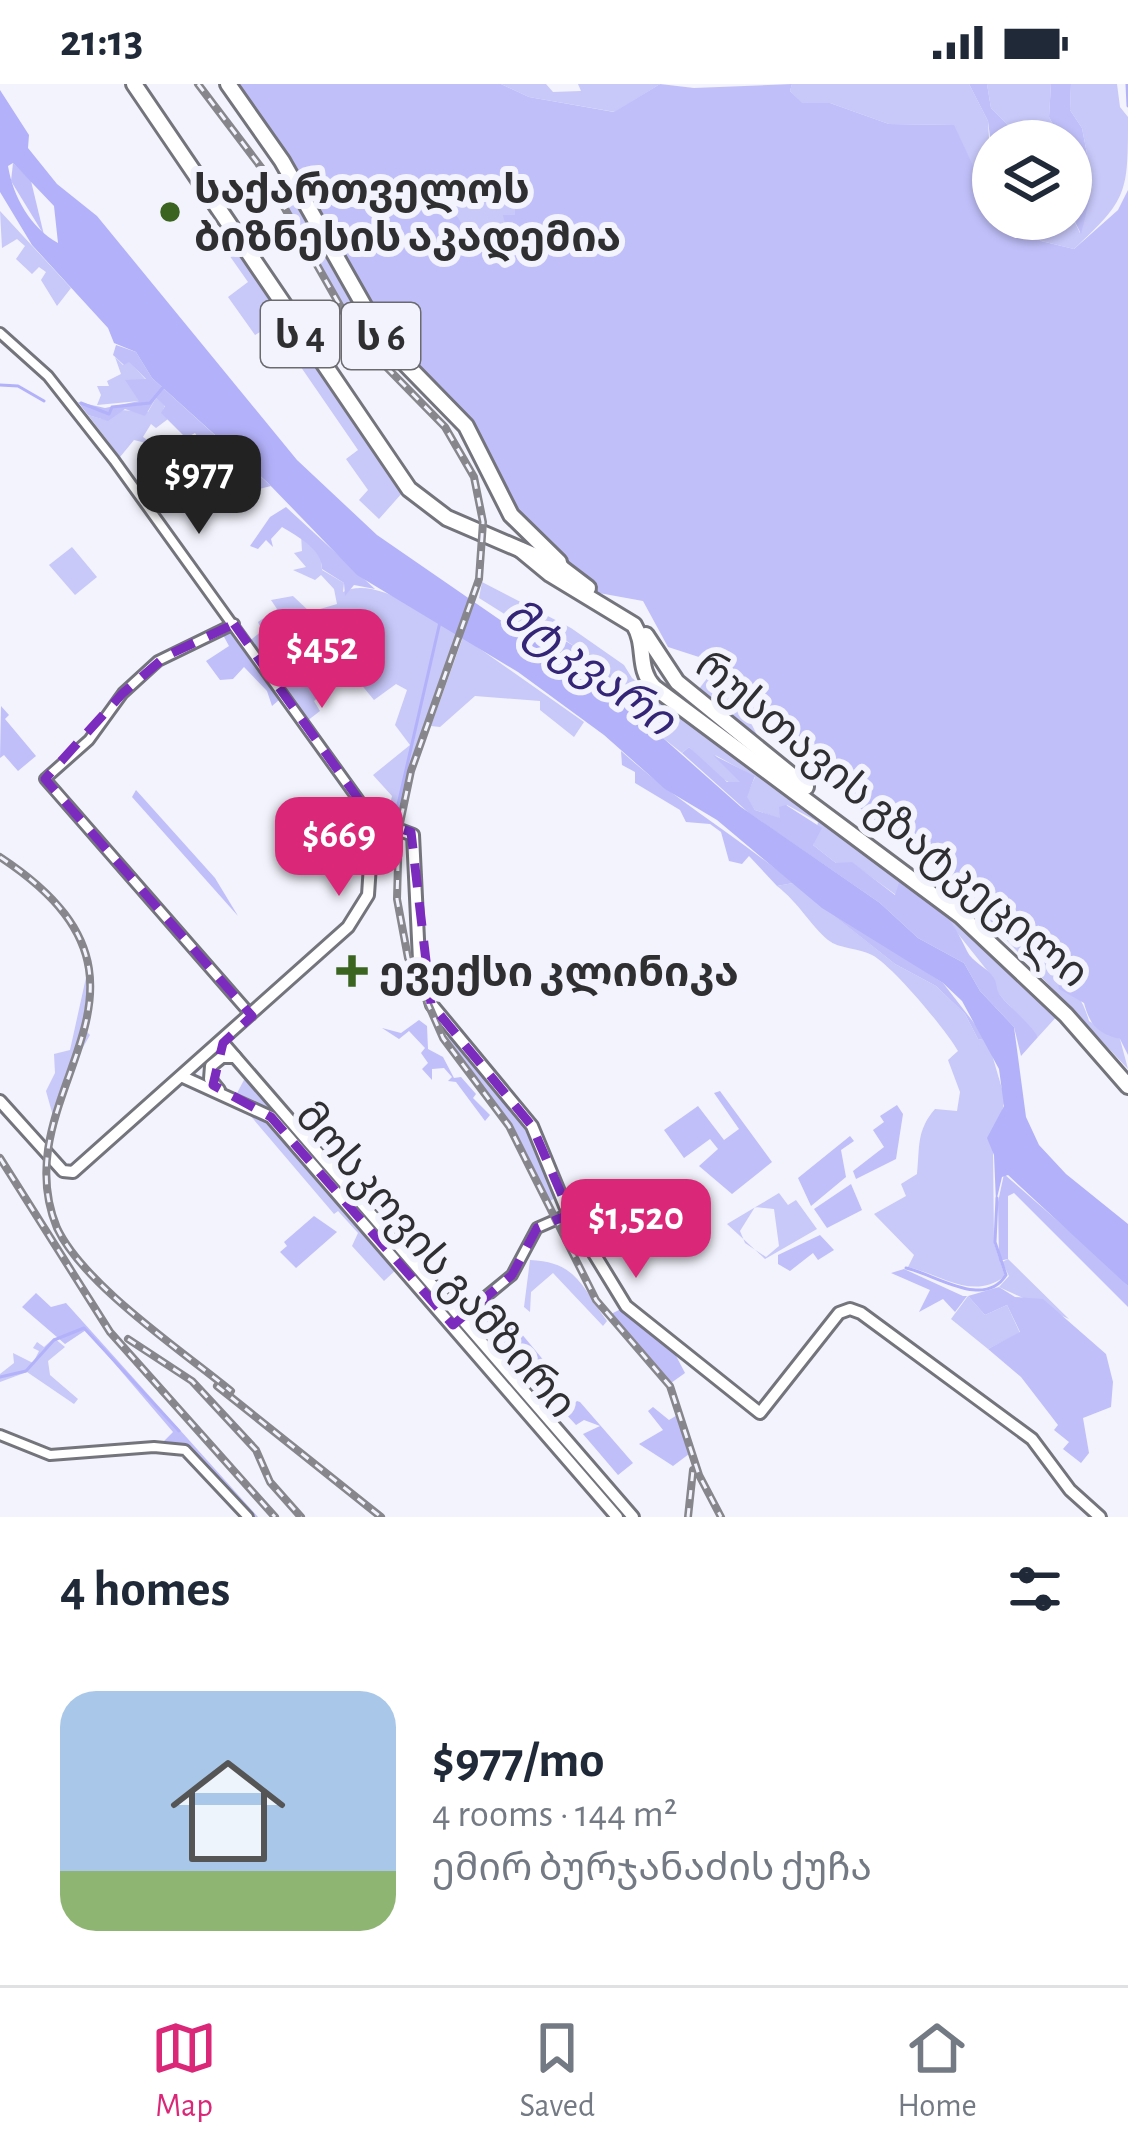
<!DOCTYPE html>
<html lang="en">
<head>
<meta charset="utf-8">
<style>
	body { margin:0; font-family:"Alegreya Sans","Noto Sans Georgian",sans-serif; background:#f2f2f3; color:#1f2937; height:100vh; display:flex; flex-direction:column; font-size:45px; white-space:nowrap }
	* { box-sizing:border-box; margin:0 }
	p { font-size:39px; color:#747a83 }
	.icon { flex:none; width:66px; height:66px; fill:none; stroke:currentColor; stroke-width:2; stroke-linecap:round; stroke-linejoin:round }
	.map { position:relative; height:1433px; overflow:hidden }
	.side { display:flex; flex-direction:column; background:#fff; flex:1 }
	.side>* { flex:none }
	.buttons { position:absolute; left:972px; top:36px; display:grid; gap:24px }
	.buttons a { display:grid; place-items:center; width:120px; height:120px; border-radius:50%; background:#fff; box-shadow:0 3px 9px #0004; font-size:60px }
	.price { position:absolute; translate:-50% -102px; padding:0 27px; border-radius:24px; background:#db2777; color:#fff; font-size:39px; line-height:78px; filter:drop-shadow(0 3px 6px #0008) }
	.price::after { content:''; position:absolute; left:50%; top:72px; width:36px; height:27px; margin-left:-18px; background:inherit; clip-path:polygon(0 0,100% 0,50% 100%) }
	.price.selected { background:#222; color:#fff }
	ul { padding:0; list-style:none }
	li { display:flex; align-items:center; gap:36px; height:300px; padding:0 60px }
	li span { display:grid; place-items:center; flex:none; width:336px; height:240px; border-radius:36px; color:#555 }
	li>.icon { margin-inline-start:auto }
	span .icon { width:144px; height:144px; fill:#fffc; stroke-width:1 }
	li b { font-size:51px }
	h2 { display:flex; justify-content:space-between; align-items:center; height:144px; padding:0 60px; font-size:51px }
	.status { display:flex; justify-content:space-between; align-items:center; height:84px; padding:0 60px; background:#fff; direction:ltr }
	.status svg { height:33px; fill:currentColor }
	.menu { display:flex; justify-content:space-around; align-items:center; height:168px; border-top:3px solid #e0e1e3; background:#fff; font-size:33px; color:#747a83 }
	.menu a { display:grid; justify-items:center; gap:6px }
	.menu .selected { color:#db2777 }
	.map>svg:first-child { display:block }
	.green { fill:#c8c8f9; fill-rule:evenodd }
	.forest { fill:#c0bff9; fill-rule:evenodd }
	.water { fill:#b3b1f9; fill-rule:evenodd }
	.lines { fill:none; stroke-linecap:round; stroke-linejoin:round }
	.stream { stroke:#b3b1f9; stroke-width:3 }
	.minor-casing { stroke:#74747c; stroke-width:14 }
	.major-casing { stroke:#74747c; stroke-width:16 }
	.highway-casing { stroke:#74747c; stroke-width:20 }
	.minor { stroke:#fff; stroke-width:8 }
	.major { stroke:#fff; stroke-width:10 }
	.highway { stroke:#fff; stroke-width:14 }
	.rail-casing { stroke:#86868c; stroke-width:8 }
	.rail { stroke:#f2f3fc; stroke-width:3; stroke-dasharray:9; stroke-linecap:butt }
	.marked { fill:none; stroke:#7b2cbf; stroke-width:9; stroke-dasharray:24 15; stroke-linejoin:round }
	.poi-dot { fill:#3b6420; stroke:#f2f3fc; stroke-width:4.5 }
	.labels { text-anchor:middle; stroke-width:12; stroke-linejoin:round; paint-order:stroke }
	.shield { fill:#f2f3fc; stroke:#6a6a6f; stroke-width:3 }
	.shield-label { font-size:39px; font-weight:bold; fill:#2f2f32 }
	.poi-label { font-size:42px; font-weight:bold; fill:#2f2f32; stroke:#f2f3fc; text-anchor:start }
	.street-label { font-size:42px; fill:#2f2f32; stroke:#f2f3fc }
	.water-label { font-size:45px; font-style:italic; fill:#342576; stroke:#f2f3fc }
</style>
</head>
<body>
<div class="status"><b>21:13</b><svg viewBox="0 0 49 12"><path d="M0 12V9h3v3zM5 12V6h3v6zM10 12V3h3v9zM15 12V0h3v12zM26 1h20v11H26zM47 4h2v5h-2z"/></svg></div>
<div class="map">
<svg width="1128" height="1433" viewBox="0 0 1128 1433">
	<rect width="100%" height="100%" fill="#f2f3fc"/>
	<g class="green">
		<polygon points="501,0 546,0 553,8 581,7 578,0 660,0 615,28 529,13"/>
		<polygon points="792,0 969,0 988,37 993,124 953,41 889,40 830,19 802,20 790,7"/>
		<polygon points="987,0 1051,0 1049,33 1062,57 1007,57 1008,41 991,24"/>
		<path d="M1071,0H1117L1120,23L1128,33C1128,109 1128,115 1074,165L1041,157L1009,135H1071V130L1080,149L1093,101L1082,44L1070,26Z"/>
		<polygon points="488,94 515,124 515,131 504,132 508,154 474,163 454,126 465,104"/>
		<polygon points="293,116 375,261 391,281 384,282 363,258 285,120"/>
		<polygon points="0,127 71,204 57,222 41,196 46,188 39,183 32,190 16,175 25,162 17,155 2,164"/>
		<polygon points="226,144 403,408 379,435 359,416 368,406 346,375 358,366 272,241 255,251 228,213 248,198 215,151"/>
		<polygon points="115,273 123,281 129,277 146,296 139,317 97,321 101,311 97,302 109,302 107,297 121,290"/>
		<polygon points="156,314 165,321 162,329 168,335 156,344 151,340 143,353 154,361 134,356 120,373 88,331 102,335 121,326 148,328"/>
		<path d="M301,451L321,473L322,486L344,499L343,508C374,491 431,532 459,551L408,693L398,740L379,733L390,736L400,728L389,724L392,712L373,691L410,661L395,641L407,606L396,600L374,616L350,587L314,617L320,627L307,637L248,558L262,547L258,538L277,525L271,516L293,512L310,528L337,520L334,505L321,491L315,496L293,486L306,483L294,469L302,467Z"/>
		<polygon points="72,463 97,493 75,511 49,481"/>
		<path d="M482,498L571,544L624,581L632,594L945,823L1059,930L1038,953L997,908L994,895L935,821L905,797L896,811L852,779H836L813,761L818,738L787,721L781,735L755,726L746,713L755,693L715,671L741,698L737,702L716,692L689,663L682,669L653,646L657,637C635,613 580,560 553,550C538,545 528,550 516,547L506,531L479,514Z"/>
		<polygon points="463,553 584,638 574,653 540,626 540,617 475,612 440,643 431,642"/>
		<polygon points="712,588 744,625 763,663 695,610"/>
		<path d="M793,799L895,880L936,902L965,930L978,955L988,957L1005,1015L993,1065L994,1159L1005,1192C973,1217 942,1191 908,1183L914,1171L874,1130L906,1112L901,1100L917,1090C920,1063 916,1047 935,1025L957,1027L960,1008L948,976L958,967C946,946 893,882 872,871C859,864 839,865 828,856C811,842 799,819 777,802Z"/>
		<path d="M999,848C1037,865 1078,895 1089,937L1120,955L1128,985Z"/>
		<polygon points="87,889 90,892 82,943 90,951 70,986 50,1062 45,1061 53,1032 46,1007 55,989 54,970 70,966"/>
		<polygon points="444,939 530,1045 560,1111 550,1117 513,1045 448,954"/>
		<polygon points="242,988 455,1230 450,1234 266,1027 236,1011 245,994"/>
		<polygon points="243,1023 264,1030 399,1183 384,1197 352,1162 358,1149 338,1127 334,1130"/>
		<path d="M779,1109L788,1121L796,1116L817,1145L765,1175L727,1140ZM755,1123L774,1125L779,1162L766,1173L745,1159L740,1147Z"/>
		<polygon points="1008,1175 1069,1235 999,1203 1009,1192 1002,1178"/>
		<path d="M530,1176C577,1178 581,1202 607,1237L603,1242L553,1189L531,1208L530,1228L524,1223Z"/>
		<polygon points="968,1212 985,1231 1007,1221 1020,1249 988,1265 951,1235"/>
		<polygon points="54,1254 65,1263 48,1277 50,1291 78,1315 74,1320 27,1288 0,1298 0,1290 14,1279 13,1269 33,1279 39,1267 33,1264 37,1258 44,1263"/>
	</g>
	<g class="forest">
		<path d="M230,0H501L529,13L614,28L660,0L694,4L792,0L790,7L802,19H830L889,40L954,41L993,124V135H1009L1041,157L1074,165L1118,126L1128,106V971L1120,955C1097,949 1090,941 1084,919L1059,905C1054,865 1024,866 997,846C969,826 953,793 926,773C888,745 831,711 811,663L791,668L776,658L702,574L668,563L643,517L599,509L518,437L468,340L394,268ZM488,94L515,124V131H503L508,154L501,159L490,154L475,163L454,126L465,104Z"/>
		<polygon points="969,0 987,0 991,24 1008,41 1007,57 993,57 993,76 988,37"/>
		<polygon points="1051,0 1071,0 1070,26 1082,44 1093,101 1081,150 1071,130 1071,57 1062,57 1049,33"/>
		<polygon points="13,79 31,97 44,151 11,97"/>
		<polygon points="116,261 136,268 152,294 271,402 247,408 249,391 228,380 224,394 214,396 208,387 216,380 195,349 186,354 161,329 165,322 156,314 145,332 125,325 108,337 88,331 78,318 105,324 139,317 125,296 146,295 129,278 124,281 113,271"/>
		<path d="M286,423L375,505L354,501L345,512L344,499L322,485C323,466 297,452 282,443L271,455L273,463L266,456L258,465L250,462L270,433Z"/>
		<path d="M539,544C584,561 624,602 657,638L653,646L585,585L524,550Z"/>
		<polygon points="229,547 279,616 272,622 267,607 244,583 233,595 220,596 206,577 229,562 223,551"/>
		<polygon points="1,622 9,631 5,635 36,672 18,687 4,671 0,674"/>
		<path d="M689,663L727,698H740L713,671L755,692L747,713L755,726L780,734L779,723L786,721L822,744L813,761L836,779L852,778L895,811L900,796C935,814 951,832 967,867C972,878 988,884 994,894C997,899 996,906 1000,911C1012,926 1028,937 1038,953L1021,972L1014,943L980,907L964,879L918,854L880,819L749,729L682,669Z"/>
		<path d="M621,667C676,717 737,752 793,799L777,802L749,772L742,780L729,777L721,748L710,740L686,738L680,726L635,699V688L622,681Z"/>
		<polygon points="136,706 215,794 238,832 132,713"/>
		<polygon points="800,805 943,899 988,957 978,955 965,930 936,902 895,880"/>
		<polygon points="419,936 427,942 428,965 443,973 454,994 461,993 476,1010 473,1014 490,1031 485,1037 456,998 448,997 452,993 444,984 432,985 432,996 422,985 428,979 421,969 425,964 409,947 399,955 382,944 401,949"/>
		<polygon points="720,1007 772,1078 732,1110 699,1082 718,1065 710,1055 684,1074 664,1046 698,1022 724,1056 739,1045 714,1009"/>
		<polygon points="897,1021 903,1030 896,1075 856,1095 853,1087 884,1063 873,1046 884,1038 880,1032"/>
		<polygon points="850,1052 854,1057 841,1066 846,1093 811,1122 798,1094"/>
		<polygon points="1004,1090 1114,1186 1128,1202 1128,1223 1014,1109 1008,1112 1008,1175 999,1177 998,1118"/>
		<polygon points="851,1100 862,1126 827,1144 814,1125"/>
		<polygon points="314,1132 337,1148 296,1184 280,1168 287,1162 284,1158"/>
		<polygon points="820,1151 834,1166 818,1176 813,1169 790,1187 778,1180 778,1171"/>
		<polygon points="904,1185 963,1212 967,1212 955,1228 943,1215 919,1228 930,1206 891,1189"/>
		<polygon points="999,1203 1015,1213 1043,1215 1106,1270 1113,1298 1111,1323 1083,1334 1089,1369 1081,1379 1063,1365 1069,1358 1054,1346 1058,1341 1021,1293 988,1265 1020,1248 1007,1221 985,1231 968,1212"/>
		<polygon points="36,1209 51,1223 66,1219 258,1433 251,1433 196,1369 160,1361 173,1348 86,1246 65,1260 22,1223"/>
		<polygon points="500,1224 545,1278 536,1286 544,1297 539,1301 485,1236"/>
		<polygon points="623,1224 673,1266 685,1289 671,1299 614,1235 611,1230"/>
		<polygon points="577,1317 580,1318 633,1379 618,1391 583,1350 600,1342 584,1336 576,1341 564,1328"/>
		<polygon points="653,1323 669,1336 679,1330 689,1370 673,1382 639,1360 663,1346 648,1327"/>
	</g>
	<path class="water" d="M0,6L29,51L28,64L57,100L97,132L297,376L377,451L516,547L585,585L741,723L880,819L918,854L964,879L980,907L1014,943L1026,1033L1039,1061L1066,1090L1128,1140V1202L1008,1091L1002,1093L996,1118L994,1071L987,1054L1004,1022L999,985L962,917L943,899L822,824L717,736L665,705L604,651L518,588L357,491L267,398L152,294L136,268L114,259L108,244L32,161L0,108ZM13,79L54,122L58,159C31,144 13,113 8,82Z"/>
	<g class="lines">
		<g class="stream">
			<polyline points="1127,0 1128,22"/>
			<polyline points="0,301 18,302 44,317"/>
			<polyline points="81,319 109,330 112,323 150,319 165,301"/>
			<polyline points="394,738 440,538"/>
			<path d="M906,1184C935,1190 984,1226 1006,1191L995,1158L997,1114"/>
			<polyline points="0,1293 26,1287 54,1256 84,1244 179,1347"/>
		</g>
		<defs>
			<g id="minor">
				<polyline points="0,249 48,292 114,376 373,736"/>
				<polyline points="234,540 158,577 123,609 89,656 45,695 251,931"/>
				<polyline points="461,1233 512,1191 537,1144 569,1130"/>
				<polyline points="0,1351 50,1371 154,1363 185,1366 248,1433"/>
			</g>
			<g id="major">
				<polyline points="223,959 633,1433"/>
				<polyline points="183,993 271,1033 617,1433"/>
				<polyline points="219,1006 210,995 211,982 222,973 235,973"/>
				<polyline points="0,1017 63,1087 73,1088 348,843 368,811 373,736 413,751 419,876 432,921 532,1042 565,1122 626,1222 760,1329 839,1229 850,1225 861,1229 1032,1355 1070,1406 1100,1433"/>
			</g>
			<g id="highway">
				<polyline points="134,0 409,405 447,434 561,483"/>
				<polyline points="228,0 282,77 385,259 466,342 511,431 559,478"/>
				<path d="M521,466L550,490L634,541C647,562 636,584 654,603L961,832L1066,931L1128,1002"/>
				<polyline points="563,485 588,504"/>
				<polyline points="646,551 677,598 806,703"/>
			</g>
		</defs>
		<use href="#minor" class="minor-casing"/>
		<use href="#major" class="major-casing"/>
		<use href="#highway" class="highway-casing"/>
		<use href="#minor" class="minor"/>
		<use href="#major" class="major"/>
		<use href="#highway" class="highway"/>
		<defs>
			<g id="rail">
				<polyline points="198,0 263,86 359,255 445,343 474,393 483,438 479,495 411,687 399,744 397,815 408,874 443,954 509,1042 596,1216 670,1302 699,1391 721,1433"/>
				<path d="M0,773C198,903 0,1005 57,1144C84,1201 181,1266 231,1307"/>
				<polyline points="0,1074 110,1248 275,1433"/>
				<polyline points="128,1255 192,1297 256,1366 270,1398 301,1433"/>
				<polyline points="217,1302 381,1433"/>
				<polyline points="688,1433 693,1386"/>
			</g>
		</defs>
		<use href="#rail" class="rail-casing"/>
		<use href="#rail" class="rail"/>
	</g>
	<path class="marked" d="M234,540L374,737L411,748L431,920L532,1042L570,1130L537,1144L512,1191L453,1241L271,1033L213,1001L223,959L252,932L45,695L123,609L166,572Z"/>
	<g class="poi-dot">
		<circle cx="170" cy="128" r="12"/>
		<path d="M346 869h12v12h12v12h-12v12h-12v-12h-12v-12h12z"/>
	</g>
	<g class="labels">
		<g class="shield">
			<rect x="261" y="217" width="78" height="66" rx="9"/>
			<rect x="342" y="219" width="78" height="66" rx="9"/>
		</g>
		<g class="shield-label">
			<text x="300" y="264">ს 4</text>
			<text x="381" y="266">ს 6</text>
		</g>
		<g class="poi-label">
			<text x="194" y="119">საქართველოს<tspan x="194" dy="48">ბიზნესის აკადემია</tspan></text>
			<text x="379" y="902">ევექსი კლინიკა</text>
		</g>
		<g class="street-label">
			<text transform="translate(893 734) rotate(40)" y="15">რუსთავის გზატკეცილი</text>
			<text transform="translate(437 1175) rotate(49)" y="15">მოსკოვის გამზირი</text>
		</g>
		<g class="water-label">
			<text transform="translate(590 582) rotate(36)" y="16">მტკვარი</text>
		</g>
	</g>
</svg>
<div class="buttons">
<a><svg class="icon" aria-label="layers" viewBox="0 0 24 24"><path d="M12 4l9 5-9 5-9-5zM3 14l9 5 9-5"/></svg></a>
</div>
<b class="price selected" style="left:199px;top:453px">$977</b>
<b class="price" style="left:322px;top:627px">$452</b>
<b class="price" style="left:339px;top:815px">$669</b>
<b class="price" style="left:636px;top:1197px">$1,520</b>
</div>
<section class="side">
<h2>4 homes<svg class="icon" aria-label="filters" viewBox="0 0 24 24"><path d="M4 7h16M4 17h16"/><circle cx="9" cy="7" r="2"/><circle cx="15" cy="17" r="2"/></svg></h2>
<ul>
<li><span style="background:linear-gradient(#a9c7e8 75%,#8fb573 0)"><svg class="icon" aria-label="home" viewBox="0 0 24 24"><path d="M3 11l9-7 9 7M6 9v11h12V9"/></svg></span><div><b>$977/mo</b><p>4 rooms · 144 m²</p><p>ემირ ბურჯანაძის ქუჩა</p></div></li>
</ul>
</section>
<nav class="menu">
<a class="selected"><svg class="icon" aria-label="map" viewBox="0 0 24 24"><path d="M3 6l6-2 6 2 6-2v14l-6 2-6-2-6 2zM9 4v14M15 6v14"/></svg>Map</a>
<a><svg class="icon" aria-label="saved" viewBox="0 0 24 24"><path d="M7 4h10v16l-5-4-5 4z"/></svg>Saved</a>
<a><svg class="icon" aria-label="home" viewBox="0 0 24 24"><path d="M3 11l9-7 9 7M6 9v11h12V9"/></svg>Home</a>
</nav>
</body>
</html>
